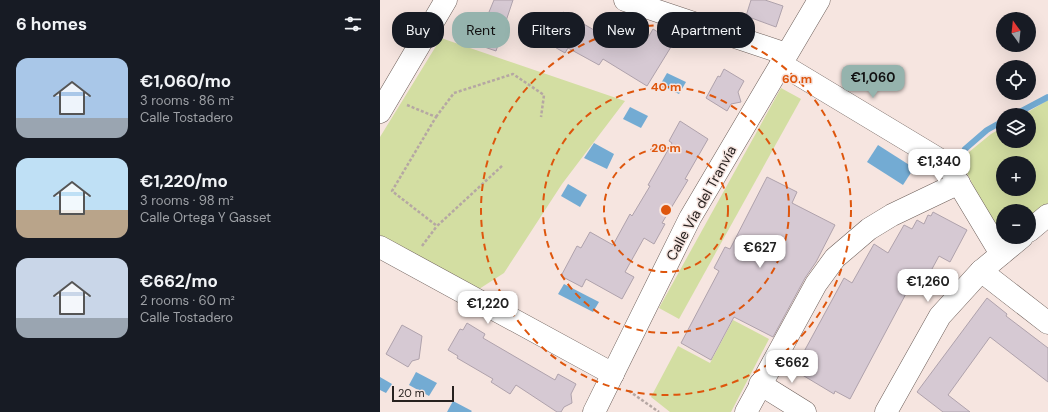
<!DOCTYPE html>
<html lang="en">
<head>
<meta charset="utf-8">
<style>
	body { margin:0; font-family:"DM Sans",sans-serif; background:#242831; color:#f1f3f6; height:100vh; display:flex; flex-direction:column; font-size:15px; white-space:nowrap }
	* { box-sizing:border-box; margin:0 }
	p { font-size:13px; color:#9ea1a6 }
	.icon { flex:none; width:22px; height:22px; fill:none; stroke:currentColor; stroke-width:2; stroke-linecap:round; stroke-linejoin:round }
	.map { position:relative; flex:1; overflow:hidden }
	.details { display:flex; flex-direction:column; background:#171b24; width:380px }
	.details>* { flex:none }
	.banner { position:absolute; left:12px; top:12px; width:380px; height:36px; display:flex; gap:8px }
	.needle { width:26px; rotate:345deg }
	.controls { position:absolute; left:616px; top:12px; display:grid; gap:8px }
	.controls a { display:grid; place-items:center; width:40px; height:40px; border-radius:50%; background:#171b24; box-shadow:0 4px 16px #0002; font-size:20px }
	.scale { position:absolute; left:12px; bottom:10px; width:62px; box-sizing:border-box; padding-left:4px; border:2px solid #27211f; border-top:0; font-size:11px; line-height:14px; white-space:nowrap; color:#27211f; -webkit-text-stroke:3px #f6e5e0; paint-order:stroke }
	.price { position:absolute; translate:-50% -34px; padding:0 9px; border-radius:8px; background:#fff; color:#222; font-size:13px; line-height:26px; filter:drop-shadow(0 1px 2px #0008) }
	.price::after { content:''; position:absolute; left:50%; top:24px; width:12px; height:9px; margin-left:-6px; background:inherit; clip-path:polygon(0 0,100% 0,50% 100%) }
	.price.selected { background:#95b3ad; color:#111 }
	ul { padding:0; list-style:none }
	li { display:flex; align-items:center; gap:12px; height:100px; padding:0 16px }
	li span { display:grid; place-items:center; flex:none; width:112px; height:80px; border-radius:12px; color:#555 }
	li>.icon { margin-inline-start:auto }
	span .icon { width:48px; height:48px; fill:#fffc; stroke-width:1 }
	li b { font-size:17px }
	h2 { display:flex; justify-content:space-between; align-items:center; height:48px; padding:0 16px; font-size:17px }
	.chip { padding:0 14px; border-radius:16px; background:#171b24; box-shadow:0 4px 16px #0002; font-size:14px; line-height:36px }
	.chip.selected { background:#95b3ad; color:#111 }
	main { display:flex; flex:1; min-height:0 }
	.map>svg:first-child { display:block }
	.green { fill:#d3dea2; fill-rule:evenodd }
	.water { fill:#73abd3 }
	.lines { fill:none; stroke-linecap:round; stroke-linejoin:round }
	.stream { stroke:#73abd3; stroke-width:6 }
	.building { fill:#d6c9d3; stroke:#afa2ac }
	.minor-casing { stroke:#6b5d58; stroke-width:23 }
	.path { stroke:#b5a7a3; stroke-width:2.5; stroke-dasharray:3 2; stroke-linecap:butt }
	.minor { stroke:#fff; stroke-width:22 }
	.ring { fill:none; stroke:#de560d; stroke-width:2; stroke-dasharray:7 5 }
	.labels { text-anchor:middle; stroke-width:3; stroke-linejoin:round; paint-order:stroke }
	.street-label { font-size:14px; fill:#27211f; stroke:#f6e5e0 }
	.centre { fill:#de560d; stroke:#f6e5e0; stroke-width:2 }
	.ring-label { font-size:12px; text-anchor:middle; font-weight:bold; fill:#de560d; stroke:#f6e5e0; stroke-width:3; stroke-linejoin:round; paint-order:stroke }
</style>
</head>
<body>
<main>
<section class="details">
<h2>6 homes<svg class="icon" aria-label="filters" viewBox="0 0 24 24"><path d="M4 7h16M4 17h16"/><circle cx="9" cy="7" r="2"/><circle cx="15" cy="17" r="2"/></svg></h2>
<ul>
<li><span style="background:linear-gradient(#a9c7e8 75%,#9aa5b1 0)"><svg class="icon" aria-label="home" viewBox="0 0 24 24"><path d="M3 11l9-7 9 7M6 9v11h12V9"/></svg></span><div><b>€1,060/mo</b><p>3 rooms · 86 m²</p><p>Calle Tostadero</p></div></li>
<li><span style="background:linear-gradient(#bfe0f5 65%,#b9a48a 0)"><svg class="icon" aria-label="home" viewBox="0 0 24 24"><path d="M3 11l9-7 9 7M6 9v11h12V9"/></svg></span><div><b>€1,220/mo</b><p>3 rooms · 98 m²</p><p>Calle Ortega Y Gasset</p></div></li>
<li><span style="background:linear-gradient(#c9d6e8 75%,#9aa5b1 0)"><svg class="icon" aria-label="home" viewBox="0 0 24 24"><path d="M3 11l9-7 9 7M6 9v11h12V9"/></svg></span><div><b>€662/mo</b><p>2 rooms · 60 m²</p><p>Calle Tostadero</p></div></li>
</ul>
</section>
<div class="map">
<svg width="668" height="412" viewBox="0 0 668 412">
	<rect width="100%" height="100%" fill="#f6e5e0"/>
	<g class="green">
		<polygon points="61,38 245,101 182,184 124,273 96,291 0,235 0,137"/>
		<polygon points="401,88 421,99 299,319 279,308"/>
		<path d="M668,100V203L649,218V211H623L624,237L620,240L585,169L589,152L611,134L623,127V141H649V115H643ZM623,163H649V189H623Z"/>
		<polygon points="353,320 389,339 351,412 290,412 271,397 298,346 330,363"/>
	</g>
	<g class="water">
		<polygon points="287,73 306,82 299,94 280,85"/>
		<polygon points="250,107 268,116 261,128 243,119"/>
		<polygon points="214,143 234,154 227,169 204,158"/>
		<polygon points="498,145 534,168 523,185 487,162"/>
		<polygon points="188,184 207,195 200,207 181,196"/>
		<polygon points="184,284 219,302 213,312 178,294"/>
		<polygon points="36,372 57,383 49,396 29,385"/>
		<polygon points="0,377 12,384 6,393 0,390"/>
		<polygon points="73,401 92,411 91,412 67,412"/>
	</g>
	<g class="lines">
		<g class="stream">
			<polyline points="634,115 668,97"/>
			<polyline points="579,166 585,149 607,130 623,121"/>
		</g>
	</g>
	<g class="building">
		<polygon points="114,0 133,0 116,51 87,41 95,21 104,24"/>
		<polygon points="371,0 385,0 403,6 396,27 366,16"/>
		<polygon points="183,12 214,30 222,16 266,41 273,29 294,42 267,86 223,59 219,65 188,48 185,53 166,42"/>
		<polygon points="344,69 364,81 358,92 361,102 351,104 347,111 326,98 338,76 340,77"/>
		<polygon points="300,121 328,139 305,179 308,180 282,223 285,224 274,244 264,238 245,272 254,277 242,299 206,279 202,287 181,276 197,246 201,248 210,232 233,245 250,214 252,216 270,186 268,185 292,143 289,141"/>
		<polygon points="387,177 417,192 412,203 455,225 436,262 425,278 393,337 354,317 331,360 301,343 339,271 334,268 345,247 350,249"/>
		<polygon points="553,212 587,230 570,262 559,256 539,293 529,288 470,399 455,391 454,394 414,370 464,278 472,283 494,244 508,253 524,225 532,229 537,220 544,224 548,215 551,216"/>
		<polygon points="607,298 627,314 626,316 668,348 668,382 610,337 568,395 590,412 563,412 537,392"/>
		<polygon points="87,323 105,334 103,338 175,380 178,374 196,384 191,394 192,403 184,407 181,412 177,412 136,385 130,394 111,382 113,379 77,358 78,356 68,350 80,329 83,330"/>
		<polygon points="22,325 42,336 39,359 32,361 28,367 6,354"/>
	</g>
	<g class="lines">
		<defs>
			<g id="minor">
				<polyline points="245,0 406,54"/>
				<polyline points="401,64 567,164 621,254"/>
				<polyline points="0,112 66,0"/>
				<polyline points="649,231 668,215"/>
				<polyline points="0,247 233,374"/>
				<polyline points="601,271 668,323"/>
				<polyline points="380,384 425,412"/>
				<polyline points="214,412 310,218 439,0"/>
				<polyline points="366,412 436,284 455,258 489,229 512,215 579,183"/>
				<polyline points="506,412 560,316 601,271 642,237"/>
			</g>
		</defs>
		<use href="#minor" class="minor-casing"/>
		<g class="path">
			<polyline points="27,105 56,117 12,191 57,226 123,165"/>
			<polyline points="56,117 74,93 133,74 164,95 161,117"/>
			<polyline points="42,246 57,226"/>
			<polyline points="249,391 279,412"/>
		</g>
		<use href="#minor" class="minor"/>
	</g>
	<g class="ring">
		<circle cx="286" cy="210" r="62"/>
		<circle cx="286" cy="210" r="123"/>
		<circle cx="286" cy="210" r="185"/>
	</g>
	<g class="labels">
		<g class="street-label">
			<text transform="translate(321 203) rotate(-61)" y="5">Calle Vía del Tranvía</text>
		</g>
	</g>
	<circle cx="286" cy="210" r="6" class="centre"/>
	<g class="ring-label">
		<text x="417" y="83">60 m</text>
		<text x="286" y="91">40 m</text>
		<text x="286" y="152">20 m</text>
	</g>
</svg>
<div class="controls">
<a><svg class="needle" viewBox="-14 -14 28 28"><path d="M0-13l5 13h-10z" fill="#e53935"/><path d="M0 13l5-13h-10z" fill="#9ea1a6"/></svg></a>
<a><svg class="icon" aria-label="locate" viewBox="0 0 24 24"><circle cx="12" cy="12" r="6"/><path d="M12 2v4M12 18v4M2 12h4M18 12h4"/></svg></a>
<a><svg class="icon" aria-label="layers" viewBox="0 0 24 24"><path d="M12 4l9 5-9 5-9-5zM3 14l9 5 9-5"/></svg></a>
<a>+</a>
<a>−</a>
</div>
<div class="scale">20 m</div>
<b class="price selected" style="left:493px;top:99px">€1,060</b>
<b class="price" style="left:559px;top:183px">€1,340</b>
<b class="price" style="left:380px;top:269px">€627</b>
<b class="price" style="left:548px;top:303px">€1,260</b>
<b class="price" style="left:108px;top:325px">€1,220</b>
<b class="price" style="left:412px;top:384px">€662</b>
<div class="banner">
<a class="chip">Buy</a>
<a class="chip selected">Rent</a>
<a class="chip">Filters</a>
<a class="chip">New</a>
<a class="chip">Apartment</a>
</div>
</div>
</main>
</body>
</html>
